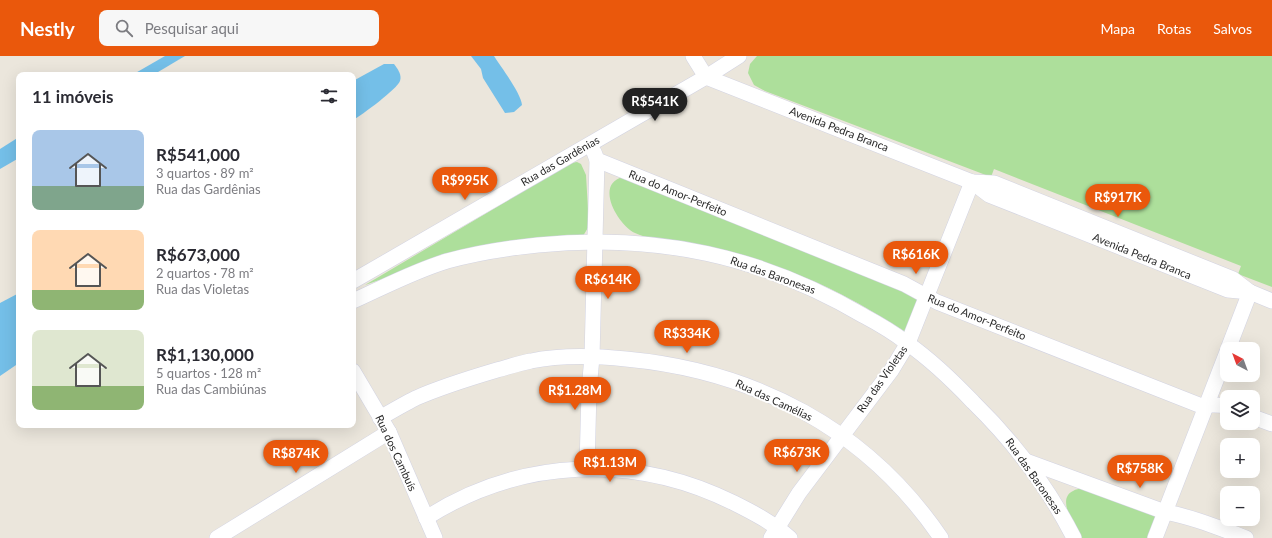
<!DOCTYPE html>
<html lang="pt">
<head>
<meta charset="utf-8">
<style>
	body { margin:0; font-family:Lato,sans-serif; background:#f7f7f7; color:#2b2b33; height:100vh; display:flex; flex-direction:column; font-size:15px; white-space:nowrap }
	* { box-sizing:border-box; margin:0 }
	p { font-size:13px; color:#7c7c81 }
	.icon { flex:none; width:22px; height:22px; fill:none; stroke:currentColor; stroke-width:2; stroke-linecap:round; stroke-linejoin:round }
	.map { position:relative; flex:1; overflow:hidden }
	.side { position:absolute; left:16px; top:16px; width:340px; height:356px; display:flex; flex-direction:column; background:#fff; border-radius:8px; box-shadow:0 4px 16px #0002 }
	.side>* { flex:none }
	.needle { width:26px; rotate:319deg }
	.controls { position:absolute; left:1220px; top:286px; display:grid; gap:8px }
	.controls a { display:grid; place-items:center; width:40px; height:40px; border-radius:8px; background:#fff; box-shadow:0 4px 16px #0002; font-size:20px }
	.price { position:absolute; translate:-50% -34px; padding:0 9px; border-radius:14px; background:#ea580c; color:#fff; font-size:13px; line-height:26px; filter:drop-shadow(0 1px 2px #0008) }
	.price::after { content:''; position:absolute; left:50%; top:24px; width:12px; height:9px; margin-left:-6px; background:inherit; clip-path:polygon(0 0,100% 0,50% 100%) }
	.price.on { background:#222; color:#fff }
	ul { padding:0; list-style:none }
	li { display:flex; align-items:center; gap:12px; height:100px; padding:0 16px }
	li span { display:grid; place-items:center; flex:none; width:112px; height:80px; border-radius:8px; color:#555 }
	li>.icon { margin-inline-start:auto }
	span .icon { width:48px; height:48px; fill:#fffc; stroke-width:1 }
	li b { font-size:17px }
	h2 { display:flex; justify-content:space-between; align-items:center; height:48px; padding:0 16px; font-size:17px }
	header { display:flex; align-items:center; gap:24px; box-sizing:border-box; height:56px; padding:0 20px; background:#ea580c; color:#fff }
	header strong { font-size:19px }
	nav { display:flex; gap:22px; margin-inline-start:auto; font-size:14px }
	.search { width:280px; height:36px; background:#f7f7f7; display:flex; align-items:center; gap:10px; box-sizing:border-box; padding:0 14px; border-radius:8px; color:#7c7c81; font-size:15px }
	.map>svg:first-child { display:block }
	.green { fill:#addf9b }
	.water { fill:#74bfe8 }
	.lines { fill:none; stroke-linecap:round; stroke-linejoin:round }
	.minor-casing { stroke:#d2d3e2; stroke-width:16 }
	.minor { stroke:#fff; stroke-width:15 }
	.labels { text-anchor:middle; stroke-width:4; stroke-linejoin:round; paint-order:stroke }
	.street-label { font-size:11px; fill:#2a2a2a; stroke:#fff }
</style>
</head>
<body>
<header>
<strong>Nestly</strong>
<div class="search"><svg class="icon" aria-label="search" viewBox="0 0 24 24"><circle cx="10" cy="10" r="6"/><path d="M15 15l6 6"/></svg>Pesquisar aqui</div>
<nav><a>Mapa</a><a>Rotas</a><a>Salvos</a></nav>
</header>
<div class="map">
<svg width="1272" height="482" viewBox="0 0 1272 482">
	<rect width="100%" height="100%" fill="#ebe6dc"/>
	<g class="green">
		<polygon points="757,0 1272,0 1272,231 1238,218 1241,210 994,113 991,121 765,35 754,29 748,17 750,8"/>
		<polygon points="577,106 581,108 586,119 589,170 583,180 411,213 365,229 571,107"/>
		<path d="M623,121L918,240L921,243L907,275H904C863,249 826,228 780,212C770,209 761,204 751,202C725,195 697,191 671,186C659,184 646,182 635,177C618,169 594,128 623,121Z"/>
		<path d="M1082,432L1158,459L1149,482H1080C1075,470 1056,443 1073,435C1076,433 1079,433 1082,432Z"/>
	</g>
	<g class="water">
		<polygon points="165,0 185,0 153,19 132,19"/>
		<path d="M471,0H494C501,11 521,37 522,49L514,56L505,57L483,22L481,13Z"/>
		<path d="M384,8H394C398,13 402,19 400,25C397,33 362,59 353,64V25Z"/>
		<polygon points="19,81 19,102 0,113 0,93"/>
		<polygon points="19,237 19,307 0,320 0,247"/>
	</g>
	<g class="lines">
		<defs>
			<g id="minor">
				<polyline points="693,0 706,21"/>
				<polyline points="706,21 972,126 989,139 1228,234 1250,236"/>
				<path d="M597,104L904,228L937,246L1199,349C1209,350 1218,347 1227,351"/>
				<polyline points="972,126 994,127 1233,223 1250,236 1272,245"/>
				<polyline points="353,225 706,21 739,0"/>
				<path d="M353,245C384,231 414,215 447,205C476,197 508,192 538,189C656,177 762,200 864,260C879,268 894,277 907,287C931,304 953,325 973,346C1014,386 1048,431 1074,482"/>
				<polyline points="1228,293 1250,236"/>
				<polyline points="353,315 389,376 435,482"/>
				<polyline points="1253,361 1272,368"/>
				<path d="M380,362C392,355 404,348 416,342C443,330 470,322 497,314C508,311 520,307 531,305C560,299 596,300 626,303C755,315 867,373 941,482"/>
				<path d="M1026,405L1165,456C1193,461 1219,472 1246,482"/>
				<polyline points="587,412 589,334 592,301 597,104 594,96"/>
				<path d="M426,462C520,402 634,397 734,447C754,457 773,467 790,482"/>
				<polyline points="217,482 389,376"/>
				<polyline points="771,482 799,437 891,315 908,287 972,126"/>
				<polyline points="1155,482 1227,296"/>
			</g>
		</defs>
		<use href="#minor" class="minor-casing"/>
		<use href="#minor" class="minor"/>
	</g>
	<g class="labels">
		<g class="street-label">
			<text transform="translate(839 73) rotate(21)" y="4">Avenida Pedra Branca</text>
			<text transform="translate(560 105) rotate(-30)" y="4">Rua das Gardênias</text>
			<text transform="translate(678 137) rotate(22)" y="4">Rua do Amor-Perfeito</text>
			<text transform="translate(1142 200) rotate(22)" y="4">Avenida Pedra Branca</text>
			<text transform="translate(773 219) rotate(20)" y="4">Rua das Baronesas</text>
			<text transform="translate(977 261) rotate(22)" y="4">Rua do Amor-Perfeito</text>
			<text transform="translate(882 323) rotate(-55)" y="4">Rua das Violetas</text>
			<text transform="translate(774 344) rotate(25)" y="4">Rua das Camélias</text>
			<text transform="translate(396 397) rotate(65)" y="4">Rua dos Cambuís</text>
			<text transform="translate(1034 420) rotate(55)" y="4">Rua das Baronesas</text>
		</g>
	</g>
</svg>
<div class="controls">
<a><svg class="needle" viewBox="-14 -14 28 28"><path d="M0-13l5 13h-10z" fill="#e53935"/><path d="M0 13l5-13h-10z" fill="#7c7c81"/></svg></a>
<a><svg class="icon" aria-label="layers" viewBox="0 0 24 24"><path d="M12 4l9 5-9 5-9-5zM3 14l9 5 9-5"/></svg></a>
<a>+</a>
<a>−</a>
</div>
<b class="price on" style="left:655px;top:66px">R$541K</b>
<b class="price" style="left:465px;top:145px">R$995K</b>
<b class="price" style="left:1118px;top:162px">R$917K</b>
<b class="price" style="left:916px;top:219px">R$616K</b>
<b class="price" style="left:608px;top:244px">R$614K</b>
<b class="price" style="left:687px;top:298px">R$334K</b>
<b class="price" style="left:575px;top:355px">R$1.28M</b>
<b class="price" style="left:797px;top:417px">R$673K</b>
<b class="price" style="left:296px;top:418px">R$874K</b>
<b class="price" style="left:610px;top:427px">R$1.13M</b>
<b class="price" style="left:1140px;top:433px">R$758K</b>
<section class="side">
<h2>11 imóveis<svg class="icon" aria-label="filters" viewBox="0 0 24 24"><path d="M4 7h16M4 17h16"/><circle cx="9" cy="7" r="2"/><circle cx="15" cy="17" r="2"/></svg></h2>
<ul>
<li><span style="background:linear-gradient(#a9c7e8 70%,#7fa58c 0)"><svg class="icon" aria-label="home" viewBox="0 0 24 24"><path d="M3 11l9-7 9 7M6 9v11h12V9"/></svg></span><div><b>R$541,000</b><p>3 quartos · 89 m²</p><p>Rua das Gardênias</p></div></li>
<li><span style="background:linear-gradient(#ffd9b3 75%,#8fb573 0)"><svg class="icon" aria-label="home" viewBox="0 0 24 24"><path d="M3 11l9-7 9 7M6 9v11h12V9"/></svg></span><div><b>R$673,000</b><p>2 quartos · 78 m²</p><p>Rua das Violetas</p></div></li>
<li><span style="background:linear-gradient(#dfe7d0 70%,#8fb573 0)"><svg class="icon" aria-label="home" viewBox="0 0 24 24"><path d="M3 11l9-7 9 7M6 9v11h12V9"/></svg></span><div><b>R$1,130,000</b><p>5 quartos · 128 m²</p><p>Rua das Cambiúnas</p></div></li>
</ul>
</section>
</div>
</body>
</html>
